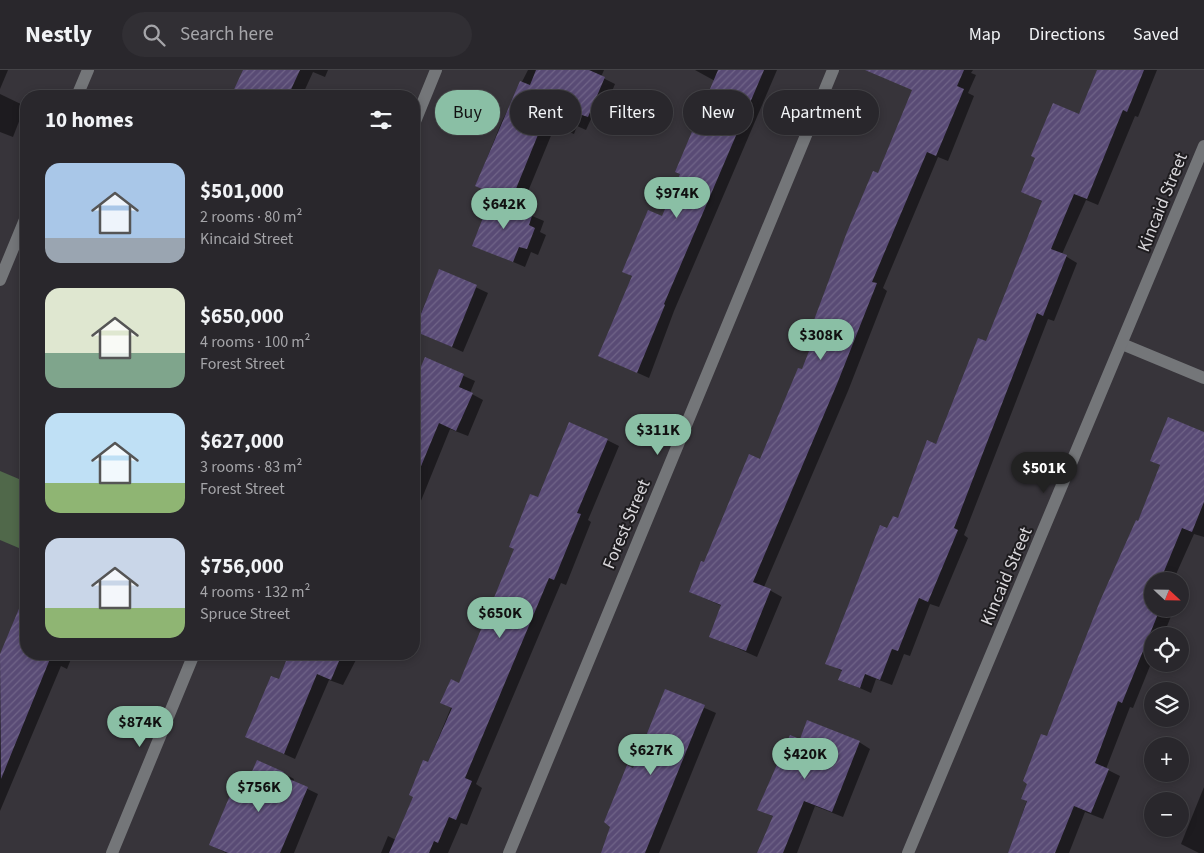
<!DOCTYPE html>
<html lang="en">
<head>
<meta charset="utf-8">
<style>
	body { margin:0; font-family:"Source Sans 3",sans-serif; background:#312f34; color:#f1f3f6; height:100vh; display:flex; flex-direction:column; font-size:19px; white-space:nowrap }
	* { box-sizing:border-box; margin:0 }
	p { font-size:16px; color:#a5a5a9 }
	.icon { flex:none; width:28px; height:28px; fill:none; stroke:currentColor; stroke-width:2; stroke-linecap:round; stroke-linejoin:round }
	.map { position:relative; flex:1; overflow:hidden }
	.side { position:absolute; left:20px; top:20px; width:400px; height:570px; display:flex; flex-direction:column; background:#29272c; border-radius:20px; box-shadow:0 2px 8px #0003,0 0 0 1px #454448 }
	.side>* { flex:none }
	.banner { position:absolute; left:435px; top:20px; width:475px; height:45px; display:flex; gap:10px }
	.needle { width:32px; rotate:112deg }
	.fabs { position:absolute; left:1144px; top:502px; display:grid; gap:10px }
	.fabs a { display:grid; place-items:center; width:45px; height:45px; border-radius:50%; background:#29272c; box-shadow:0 2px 8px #0003,0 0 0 1px #454448; font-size:25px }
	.price { position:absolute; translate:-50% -42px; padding:0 11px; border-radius:18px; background:#8abfa5; color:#111; font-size:16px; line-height:32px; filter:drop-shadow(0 1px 2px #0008) }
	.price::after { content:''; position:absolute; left:50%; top:30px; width:15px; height:11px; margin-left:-8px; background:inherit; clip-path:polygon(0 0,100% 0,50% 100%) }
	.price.selected { background:#222; color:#fff }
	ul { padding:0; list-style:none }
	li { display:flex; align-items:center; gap:15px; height:125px; padding:0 25px }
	li span { display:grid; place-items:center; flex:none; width:140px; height:100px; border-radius:15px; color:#555 }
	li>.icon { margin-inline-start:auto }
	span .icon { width:60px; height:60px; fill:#fffc; stroke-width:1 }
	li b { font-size:21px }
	h2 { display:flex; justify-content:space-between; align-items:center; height:60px; padding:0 25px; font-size:21px }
	.tag { padding:0 18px; border-radius:22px; background:#29272c; box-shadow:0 2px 8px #0003,0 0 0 1px #454448; font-size:18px; line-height:45px }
	.tag.selected { background:#8abfa5; color:#111 }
	header { display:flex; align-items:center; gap:30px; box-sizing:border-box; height:70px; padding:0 25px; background:#29272c; border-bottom:1px solid #454448 }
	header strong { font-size:24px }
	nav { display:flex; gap:28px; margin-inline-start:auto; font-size:18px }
	.search { width:350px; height:45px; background:#312f34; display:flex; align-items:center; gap:12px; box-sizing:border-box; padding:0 18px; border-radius:28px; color:#a5a5a9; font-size:19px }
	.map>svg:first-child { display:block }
	.grass { fill:#50684a }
	.shadow { fill:#0007 }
	.building { fill:url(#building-hatch) }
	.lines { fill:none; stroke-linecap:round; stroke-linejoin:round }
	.minor { stroke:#747679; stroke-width:12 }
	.labels { text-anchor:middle; stroke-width:4; stroke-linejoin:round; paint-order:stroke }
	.street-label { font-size:18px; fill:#d8d6da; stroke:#1e1c1f }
</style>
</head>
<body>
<header>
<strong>Nestly</strong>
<div class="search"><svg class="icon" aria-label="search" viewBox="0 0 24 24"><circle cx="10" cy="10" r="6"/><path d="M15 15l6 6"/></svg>Search here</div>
<nav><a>Map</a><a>Directions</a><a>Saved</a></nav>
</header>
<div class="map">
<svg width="1204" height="783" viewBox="0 0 1204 783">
	<defs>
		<pattern id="building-hatch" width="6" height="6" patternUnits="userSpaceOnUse" patternTransform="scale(1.25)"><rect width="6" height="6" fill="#594b75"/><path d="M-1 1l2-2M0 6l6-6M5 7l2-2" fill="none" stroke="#706488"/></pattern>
	</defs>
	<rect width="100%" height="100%" fill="#37343a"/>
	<polygon class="grass" points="0,401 26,412 26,481 0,470"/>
	<g class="shadow">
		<polygon points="0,0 8,0 0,19"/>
		<polygon points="244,0 328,0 325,7 313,2 302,26 228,26 229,23 233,25"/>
		<polygon points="528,0 604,0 601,7 615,14 599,53 591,49 586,60 577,56 574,64 555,56 522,136 476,115 502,51"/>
		<polygon points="695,0 777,0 674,241 649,308 600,286 633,207 623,201 663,147 681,104 715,11"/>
		<polygon points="913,0 973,0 971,3 976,5 968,23 974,26 948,91 938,87 883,218 887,221 848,321 764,517 782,527 757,587 710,566 722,536 690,522 761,391 803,301 913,21"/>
		<polygon points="1098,0 1157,0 1138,47 1135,46 1098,135 1086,130 1062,184 1077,193 1054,251 1048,249 964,465 968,468 939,537 930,534 910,586 904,584 892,615 876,609 871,623 840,609 842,601 827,593 888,460 898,449 987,273 1043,132 1022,121 1080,46"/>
		<polygon points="0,24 25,36 13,67 0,62"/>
		<polygon points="492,129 544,151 540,162 546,165 538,185 531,182 525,197 474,175"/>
		<polygon points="439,200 488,223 463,282 414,260"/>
		<polygon points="426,289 475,311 470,323 483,330 468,366 450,359 414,448 414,315"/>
		<polygon points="1204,363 1204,467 1194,464 1173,511 1152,511 1152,539 1174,539 1163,566 1152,566 1152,591 1133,638 1130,637 1106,699 1120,706 1103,749 1085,742 1069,783 1009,783 1048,668 1161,396 1152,391"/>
		<polygon points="607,370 619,376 588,450 591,452 566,515 561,513 476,714 482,718 467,755 461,753 448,783 381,783 388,766 396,770 538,428"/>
		<polygon points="26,524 26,584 73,584 67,599 61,596 0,741 0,588"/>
		<polygon points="290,584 359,584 343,615 329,610 295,689 247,667 279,611"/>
		<polygon points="666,621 716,643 659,783 602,783"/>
		<polygon points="801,670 859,672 870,679 843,747 815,736 797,783 759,783 774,747 759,739"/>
		<polygon points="283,703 294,709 293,712 318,724 294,783 226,783 211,775 245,722"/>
		<polygon points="1204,717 1204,783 1199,783 1181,774"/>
	</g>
	<g class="building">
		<polygon points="243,0 300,0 288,26 231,26"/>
		<polygon points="536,0 589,0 605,7 588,47 579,44 574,55 566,51 563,58 544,50 511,131 475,116 520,11 530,15"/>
		<polygon points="718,0 764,0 664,234 665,235 637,303 598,286 632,206 622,202 648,140 662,146 680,104 675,102"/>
		<polygon points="865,0 964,0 957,16 964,19 936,86 927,82 872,212 877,213 837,314 753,512 771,519 746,581 709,567 721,535 689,522 701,491 704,492 749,384 760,389 798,298 802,299 820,253 814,250 847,162 873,101 878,103 912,20"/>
		<polygon points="1097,0 1144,0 1127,42 1123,40 1087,129 1074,124 1051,179 1067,185 1043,246 1037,243 954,458 958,460 928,532 919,528 898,581 892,579 880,610 865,604 860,618 838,610 842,600 825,594 880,455 887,458 893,446 898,448 927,370 936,374 978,268 986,271 1042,131 1021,122 1035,88 1031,86 1053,33 1079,44"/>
		<polygon points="491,127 533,143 529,155 535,158 527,179 519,177 513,192 472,176"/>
		<polygon points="439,199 477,215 452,277 414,261"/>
		<polygon points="425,287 464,304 459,317 473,323 456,361 439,353 414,413 414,313"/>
		<polygon points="1168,347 1204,362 1204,432 1192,462 1182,458 1160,511 1152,511 1152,528 1148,539 1160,539 1122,633 1118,631 1095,693 1109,699 1091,743 1074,736 1055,783 1008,783 1027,731 1021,729 1027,714 1023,711 1041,664 1047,666 1100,531 1136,450 1138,451 1160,395 1150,391"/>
		<polygon points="569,352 608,369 577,443 581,444 554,510 549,508 465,708 472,711 456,750 449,747 438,773 434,771 429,783 389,783 413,727 409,725 423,690 428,692 452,638 440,633 451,609 459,613 514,479 509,477 530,424 538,427"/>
		<polygon points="26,522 26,584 52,584 1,709 0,584"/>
		<polygon points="270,584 342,584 331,610 317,604 284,684 245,667 271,606 279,609 286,591"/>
		<polygon points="665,619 705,635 645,783 601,783 610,757 604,752 627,695 633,698"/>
		<polygon points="807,650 860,671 832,742 804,731 783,783 757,783 773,746 757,740 790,665 800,669"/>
		<polygon points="257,690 284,702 282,706 308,717 280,783 228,783 209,775 234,716 244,720"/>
	</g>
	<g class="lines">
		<g class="minor">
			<polyline points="77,26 88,0"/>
			<polyline points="414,54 436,0"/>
			<polyline points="0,210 26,147"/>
			<polyline points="1122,274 1204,308"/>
			<polyline points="112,783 194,584"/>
			<polyline points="509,783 833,0"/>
			<polyline points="908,783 1204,76"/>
		</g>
	</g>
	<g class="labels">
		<g class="street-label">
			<text transform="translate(1162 132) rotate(-68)" y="6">Kincaid Street</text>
			<text transform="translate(626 454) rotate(-67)" y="6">Forest Street</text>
			<text transform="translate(1006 506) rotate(-67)" y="6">Kincaid Street</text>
		</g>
	</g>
</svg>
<div class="fabs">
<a><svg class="needle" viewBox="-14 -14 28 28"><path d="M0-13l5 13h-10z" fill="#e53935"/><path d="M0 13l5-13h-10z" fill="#a5a5a9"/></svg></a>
<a><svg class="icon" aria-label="locate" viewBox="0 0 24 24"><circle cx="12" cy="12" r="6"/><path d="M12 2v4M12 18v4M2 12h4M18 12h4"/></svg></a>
<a><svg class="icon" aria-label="layers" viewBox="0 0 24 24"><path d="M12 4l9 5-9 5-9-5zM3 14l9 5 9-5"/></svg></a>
<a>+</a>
<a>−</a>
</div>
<b class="price" style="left:677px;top:149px">$974K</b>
<b class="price" style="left:504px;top:160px">$642K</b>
<b class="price" style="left:821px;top:291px">$308K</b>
<b class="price" style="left:658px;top:386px">$311K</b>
<b class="price selected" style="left:1044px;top:424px">$501K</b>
<b class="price" style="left:500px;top:569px">$650K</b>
<b class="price" style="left:140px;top:678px">$874K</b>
<b class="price" style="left:651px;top:706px">$627K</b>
<b class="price" style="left:805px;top:710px">$420K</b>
<b class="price" style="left:259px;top:743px">$756K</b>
<div class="banner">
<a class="tag selected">Buy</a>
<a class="tag">Rent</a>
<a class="tag">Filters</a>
<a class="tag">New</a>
<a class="tag">Apartment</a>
</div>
<section class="side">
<h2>10 homes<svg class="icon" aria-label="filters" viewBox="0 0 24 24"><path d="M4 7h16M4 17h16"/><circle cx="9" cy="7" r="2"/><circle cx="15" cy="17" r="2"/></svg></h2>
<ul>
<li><span style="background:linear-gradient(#a9c7e8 75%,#9aa5b1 0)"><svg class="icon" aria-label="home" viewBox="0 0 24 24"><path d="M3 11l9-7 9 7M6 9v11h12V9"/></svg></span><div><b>$501,000</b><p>2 rooms · 80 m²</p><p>Kincaid Street</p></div></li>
<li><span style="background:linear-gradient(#dfe7d0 65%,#7fa58c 0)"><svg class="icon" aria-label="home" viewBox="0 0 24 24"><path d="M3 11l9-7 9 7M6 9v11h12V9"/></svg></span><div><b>$650,000</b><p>4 rooms · 100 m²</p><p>Forest Street</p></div></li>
<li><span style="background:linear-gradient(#bfe0f5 70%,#8fb573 0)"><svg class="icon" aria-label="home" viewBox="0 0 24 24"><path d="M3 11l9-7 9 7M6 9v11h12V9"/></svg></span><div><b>$627,000</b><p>3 rooms · 83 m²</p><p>Forest Street</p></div></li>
<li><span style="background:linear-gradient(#c9d6e8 70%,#8fb573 0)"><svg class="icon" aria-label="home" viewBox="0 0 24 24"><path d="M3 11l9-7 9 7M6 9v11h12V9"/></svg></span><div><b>$756,000</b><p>4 rooms · 132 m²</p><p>Spruce Street</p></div></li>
</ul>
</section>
</div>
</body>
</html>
